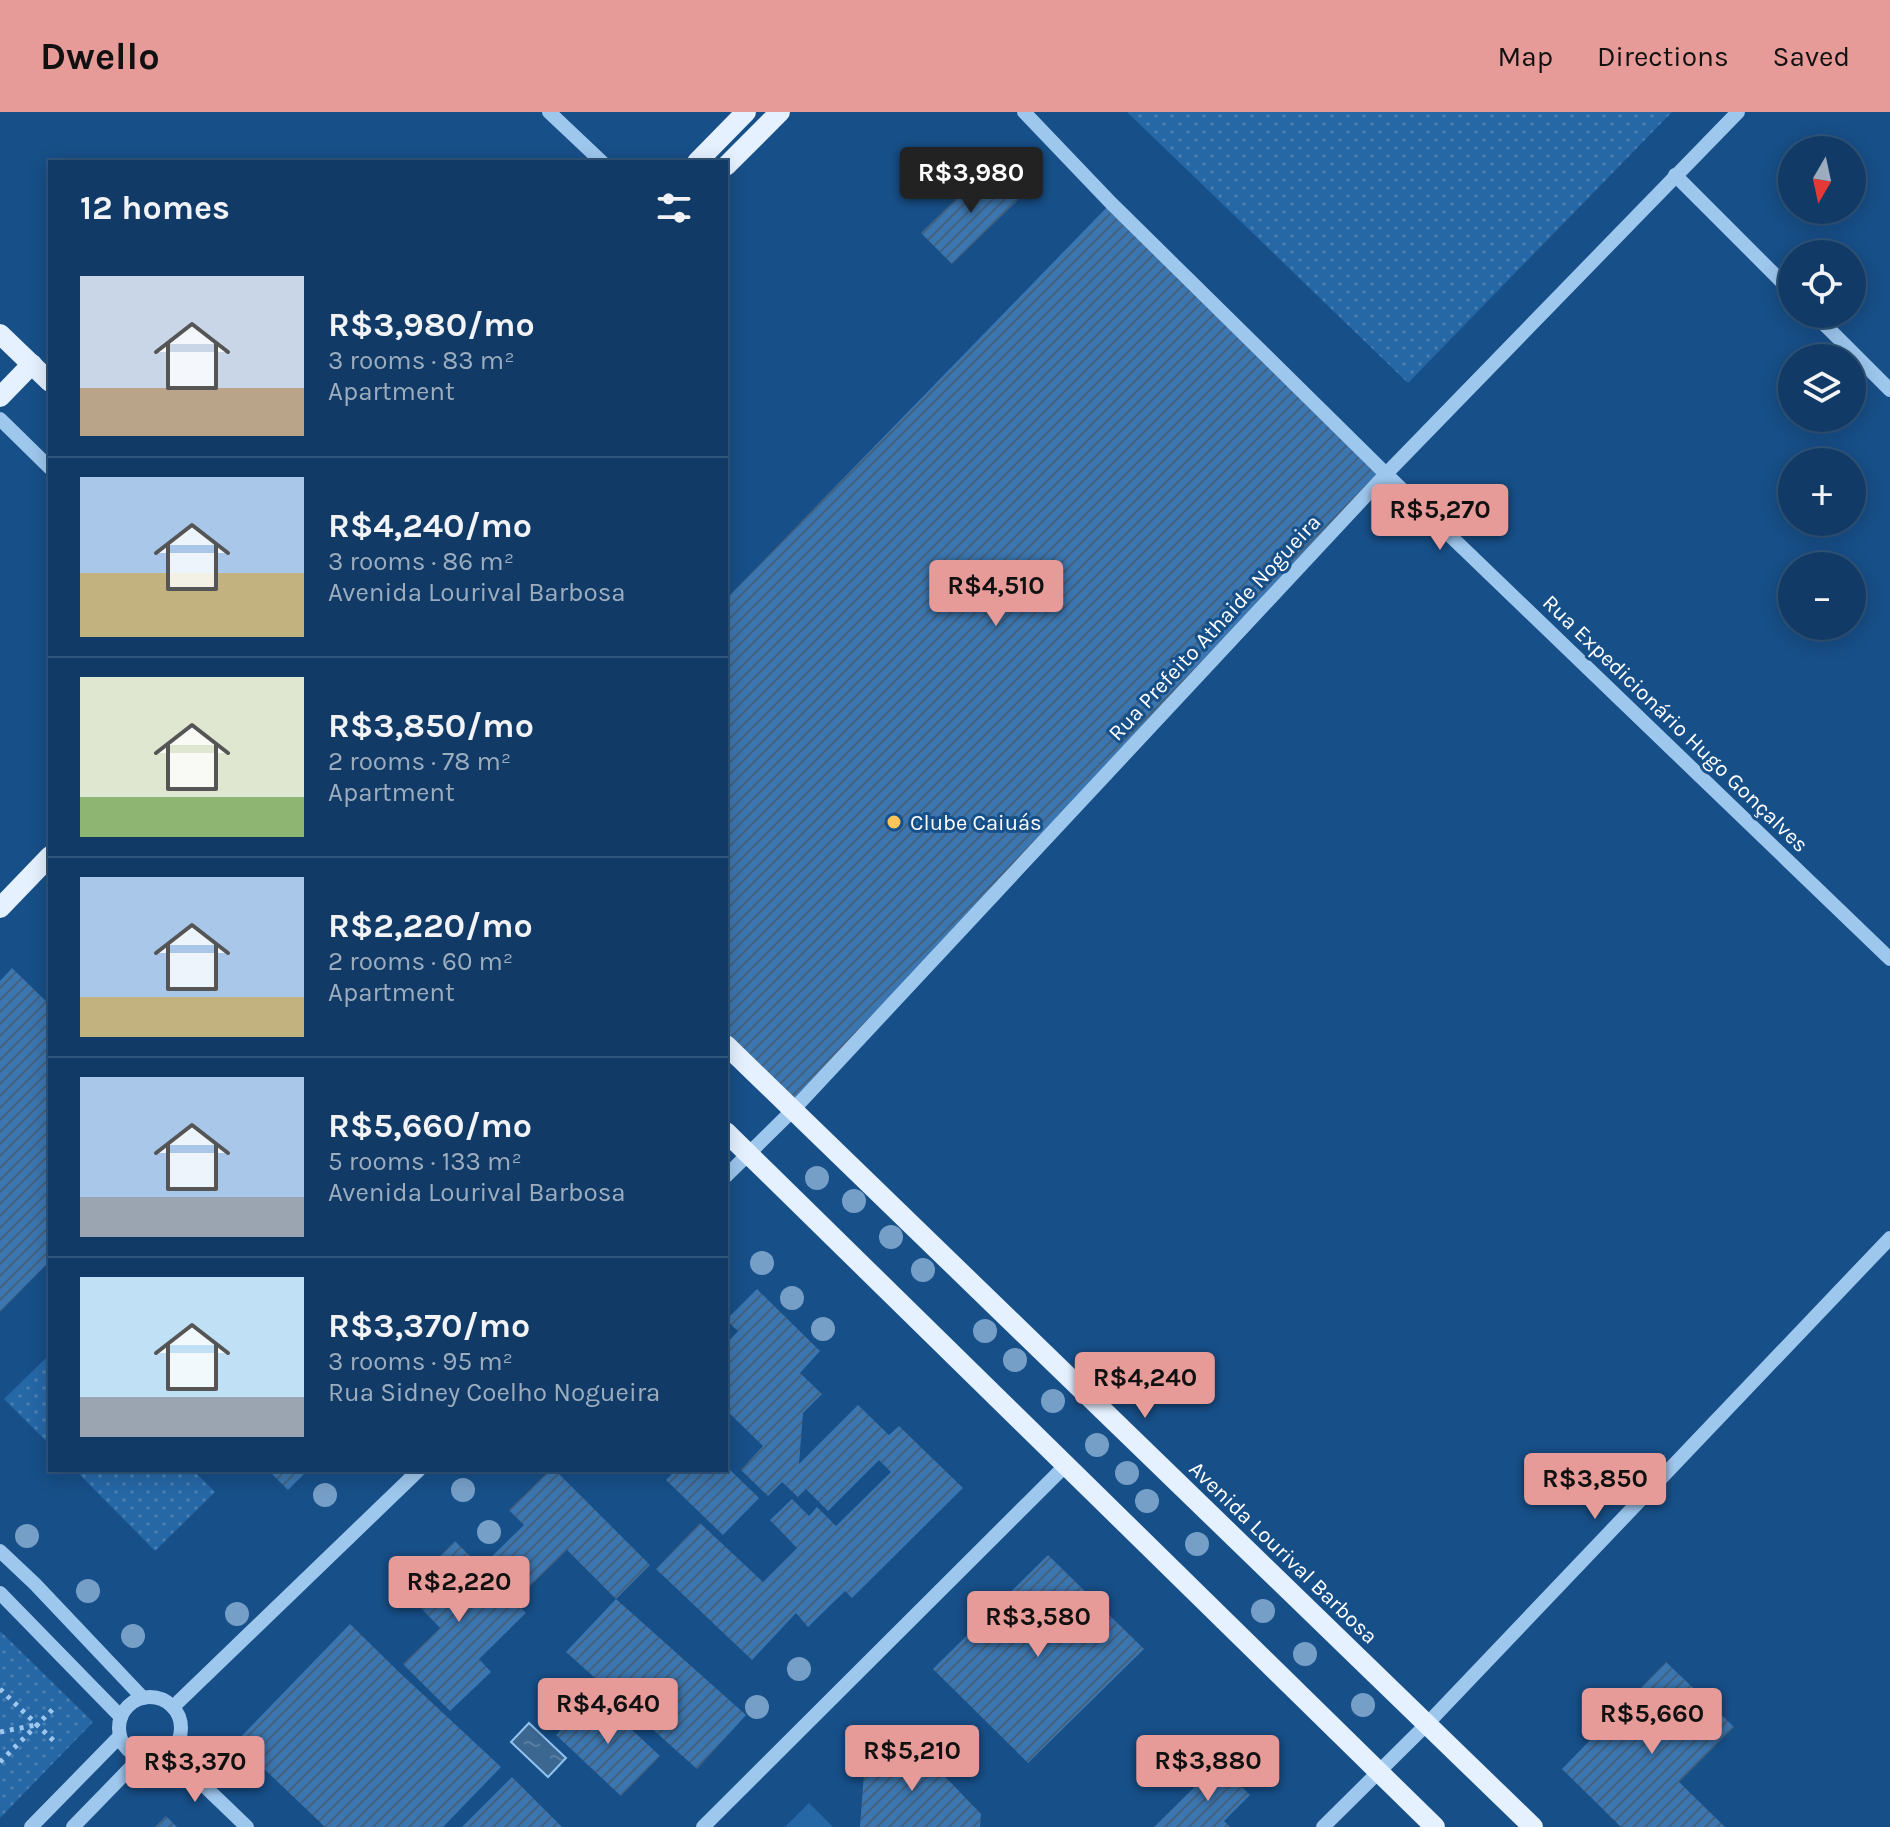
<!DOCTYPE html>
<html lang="en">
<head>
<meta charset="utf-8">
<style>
	body { margin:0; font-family:Karla,sans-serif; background:#1a426c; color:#f1f3f6; height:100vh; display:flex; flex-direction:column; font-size:30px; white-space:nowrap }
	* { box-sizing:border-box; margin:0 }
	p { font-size:26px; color:#9cadbf }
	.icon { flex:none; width:44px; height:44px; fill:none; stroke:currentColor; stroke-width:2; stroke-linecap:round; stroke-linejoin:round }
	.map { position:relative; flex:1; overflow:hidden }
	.drawer { position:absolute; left:48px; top:48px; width:680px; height:1312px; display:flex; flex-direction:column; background:#113b66; border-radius:0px; box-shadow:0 4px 20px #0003,0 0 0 2px #30557a }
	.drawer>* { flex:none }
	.needle { width:52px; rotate:189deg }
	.tools { position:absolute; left:1778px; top:24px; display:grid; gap:16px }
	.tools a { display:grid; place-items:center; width:88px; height:88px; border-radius:50%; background:#113b66; box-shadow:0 4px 20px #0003,0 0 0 2px #30557a; font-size:40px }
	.price { position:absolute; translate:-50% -68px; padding:0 18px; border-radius:8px; background:#e69b98; color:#111; font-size:26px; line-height:52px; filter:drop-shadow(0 2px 4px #0008) }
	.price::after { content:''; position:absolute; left:50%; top:48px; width:24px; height:18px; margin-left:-12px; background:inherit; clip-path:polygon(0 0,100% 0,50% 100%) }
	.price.on { background:#222; color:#fff }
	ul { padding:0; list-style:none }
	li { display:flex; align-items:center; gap:24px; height:200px; padding:0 32px }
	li+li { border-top:2px solid #30557a }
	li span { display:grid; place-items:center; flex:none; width:224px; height:160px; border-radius:0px; color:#555 }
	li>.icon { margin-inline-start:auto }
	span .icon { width:96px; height:96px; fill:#fffc; stroke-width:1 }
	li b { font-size:34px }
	h2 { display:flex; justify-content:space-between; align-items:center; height:96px; padding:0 32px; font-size:34px }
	header { display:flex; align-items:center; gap:48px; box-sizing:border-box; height:112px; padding:0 40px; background:#e69b98; color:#111 }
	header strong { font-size:38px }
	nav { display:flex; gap:44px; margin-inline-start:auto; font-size:28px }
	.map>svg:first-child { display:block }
	.grass { fill:#2667a6 }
	.park { fill:url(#park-dots) }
	.water { fill:url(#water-ripples); stroke:#90c3f1; stroke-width:2 }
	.building { fill:url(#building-hatch) }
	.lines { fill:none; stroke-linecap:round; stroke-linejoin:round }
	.path { stroke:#9ec7ee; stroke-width:5; stroke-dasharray:4 6; stroke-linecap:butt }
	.minor { stroke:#9ec7ee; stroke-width:14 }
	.major { stroke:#e5f1ff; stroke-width:20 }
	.tree { fill:#769fc7 }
	.poi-dot { fill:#ffc55b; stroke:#174f88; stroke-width:3 }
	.labels { text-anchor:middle; stroke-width:6; stroke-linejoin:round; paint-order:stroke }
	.street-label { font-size:22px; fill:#fff; stroke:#174f88 }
	.poi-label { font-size:22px; fill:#fff; stroke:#174f88; text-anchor:start }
</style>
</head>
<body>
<header>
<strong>Dwello</strong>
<nav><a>Map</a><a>Directions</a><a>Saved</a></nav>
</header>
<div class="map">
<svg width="1890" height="1715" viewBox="0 0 1890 1715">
	<defs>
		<pattern id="park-dots" width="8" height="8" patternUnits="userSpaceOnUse" patternTransform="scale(2)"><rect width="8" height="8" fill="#2667a6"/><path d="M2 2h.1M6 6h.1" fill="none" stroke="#477eb3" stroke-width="1.8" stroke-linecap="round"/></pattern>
		<pattern id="water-ripples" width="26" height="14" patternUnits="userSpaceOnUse" patternTransform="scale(2)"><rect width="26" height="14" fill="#3c6790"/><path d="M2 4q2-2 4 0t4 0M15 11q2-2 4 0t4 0" fill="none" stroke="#597ea1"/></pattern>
		<pattern id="building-hatch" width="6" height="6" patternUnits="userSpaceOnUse" patternTransform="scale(2)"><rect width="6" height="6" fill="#3b76b0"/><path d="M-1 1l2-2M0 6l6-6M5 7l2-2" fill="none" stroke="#44617e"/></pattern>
	</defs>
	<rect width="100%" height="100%" fill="#174f88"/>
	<polygon class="grass" points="809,1691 833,1715 785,1715"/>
	<g class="park">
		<polygon points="1127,0 1672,0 1408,271"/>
		<polygon points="50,1242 50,1333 4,1287"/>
		<polygon points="75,1358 193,1358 215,1380 155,1439"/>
		<polygon points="0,1519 93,1610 0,1706"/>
	</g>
	<polygon class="water" points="529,1611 566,1646 548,1665 511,1630"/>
	<g class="building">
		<polygon points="990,54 1021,85 952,152 921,121"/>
		<polygon points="1111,91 1386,362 793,998 726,933 726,487"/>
		<polygon points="12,856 50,893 50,1149 0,1200 0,869"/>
		<polygon points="757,1177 820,1239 800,1261 822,1282 803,1301 799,1352 858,1293 889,1323 899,1314 963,1376 852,1486 845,1479 808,1515 796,1501 752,1548 656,1457 700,1411 763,1470 797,1436 770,1408 792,1387 809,1404 817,1395 836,1414 891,1360 879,1348 828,1399 806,1377 798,1385 782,1370 768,1384 741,1358 763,1334 726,1298 726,1232 738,1219 726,1208"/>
		<polygon points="726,1354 759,1386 723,1423 666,1368 676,1358 726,1358"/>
		<polygon points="268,1358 308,1358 288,1378"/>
		<polygon points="550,1358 555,1358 650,1453 616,1487 746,1603 697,1657 566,1540 616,1487 567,1438 516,1488 482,1454 524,1413 509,1398"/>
		<polygon points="455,1429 526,1501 479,1547 491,1560 450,1599 403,1552 440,1516 405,1479"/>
		<polygon points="1048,1443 1144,1537 1028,1651 933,1557"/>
		<polygon points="350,1512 400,1561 501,1655 443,1715 325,1715 236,1630"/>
		<polygon points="1666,1550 1734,1615 1679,1670 1725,1715 1621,1715 1562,1657"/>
		<polygon points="595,1583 660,1644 621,1684 556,1623"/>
		<polygon points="904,1622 981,1702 980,1715 860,1715 864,1661"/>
		<polygon points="1218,1652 1250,1683 1224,1709 1230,1715 1154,1715"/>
		<polygon points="512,1665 562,1715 462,1715"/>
		<polygon points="166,1704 177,1715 155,1715"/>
	</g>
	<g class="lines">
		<g class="path">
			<polyline points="0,1577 57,1632"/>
			<polyline points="0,1620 36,1613"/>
			<polyline points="0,1650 55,1595"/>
		</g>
		<g class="minor">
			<polyline points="549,0 602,50"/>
			<polyline points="1024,0 1111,91 1386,362 1890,847"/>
			<polyline points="1675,63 1792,180"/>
			<polyline points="1814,202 1890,278"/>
			<polyline points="0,307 50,356"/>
			<polyline points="726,1064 793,998 1386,362 1738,0"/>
			<polyline points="0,1439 35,1472 143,1586"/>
			<polyline points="0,1481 121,1605"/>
			<circle cx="150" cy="1616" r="31"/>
			<polyline points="173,1595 419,1358"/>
			<polyline points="170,1641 247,1715"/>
			<polyline points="31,1715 120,1624"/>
			<polyline points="73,1715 140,1646"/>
			<polyline points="703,1715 1066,1353"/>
			<polyline points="1323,1715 1427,1612 1890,1126"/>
		</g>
		<g class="major">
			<polyline points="697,50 746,0"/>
			<polyline points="726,54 780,0"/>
			<polyline points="0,222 50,270"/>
			<polyline points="0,285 32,252"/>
			<polyline points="0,796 50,744"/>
			<polyline points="726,933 1533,1715"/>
			<polyline points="726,1020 1435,1715"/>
		</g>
	</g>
	<g class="tree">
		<circle cx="817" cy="1066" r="12"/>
		<circle cx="854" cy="1089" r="12"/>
		<circle cx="891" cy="1125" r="12"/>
		<circle cx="762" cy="1151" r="12"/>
		<circle cx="923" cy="1158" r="12"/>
		<circle cx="792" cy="1186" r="12"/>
		<circle cx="823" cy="1217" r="12"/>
		<circle cx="985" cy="1219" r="12"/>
		<circle cx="1015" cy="1248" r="12"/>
		<circle cx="1053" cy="1289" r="12"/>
		<circle cx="1097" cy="1333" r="12"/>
		<circle cx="1127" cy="1361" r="12"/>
		<circle cx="463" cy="1378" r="12"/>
		<circle cx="325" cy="1383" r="12"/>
		<circle cx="1147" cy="1389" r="12"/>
		<circle cx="489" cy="1420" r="12"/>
		<circle cx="27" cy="1424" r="12"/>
		<circle cx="1197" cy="1432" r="12"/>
		<circle cx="88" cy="1479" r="12"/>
		<circle cx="1263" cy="1499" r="12"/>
		<circle cx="237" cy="1502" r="12"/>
		<circle cx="133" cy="1524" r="12"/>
		<circle cx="1305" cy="1542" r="12"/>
		<circle cx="799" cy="1557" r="12"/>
		<circle cx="1363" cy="1593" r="12"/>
		<circle cx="757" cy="1595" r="12"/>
	</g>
	<circle class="poi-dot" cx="894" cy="710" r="8"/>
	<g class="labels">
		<g class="street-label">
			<text transform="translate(1214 515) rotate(-47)" y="8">Rua Prefeito Athaide Nogueira</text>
			<text transform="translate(1676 611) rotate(44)" y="8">Rua Expedicionário Hugo Gonçalves</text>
			<text transform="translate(1284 1440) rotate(44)" y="8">Avenida Lourival Barbosa</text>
		</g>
		<g class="poi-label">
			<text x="910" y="718">Clube Caiuás</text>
		</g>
	</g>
</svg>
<div class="tools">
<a><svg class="needle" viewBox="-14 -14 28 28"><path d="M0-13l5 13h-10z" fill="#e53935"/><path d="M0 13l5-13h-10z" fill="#9cadbf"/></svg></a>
<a><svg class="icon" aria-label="locate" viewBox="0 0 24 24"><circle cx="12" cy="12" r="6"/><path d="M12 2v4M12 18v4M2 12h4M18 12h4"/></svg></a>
<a><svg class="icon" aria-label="layers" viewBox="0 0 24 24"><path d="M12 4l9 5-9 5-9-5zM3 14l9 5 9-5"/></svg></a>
<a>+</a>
<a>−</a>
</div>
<b class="price on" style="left:971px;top:103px">R$3,980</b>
<b class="price" style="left:1440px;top:440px">R$5,270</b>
<b class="price" style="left:996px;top:516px">R$4,510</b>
<b class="price" style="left:1145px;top:1308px">R$4,240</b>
<b class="price" style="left:1595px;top:1409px">R$3,850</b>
<b class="price" style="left:459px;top:1512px">R$2,220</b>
<b class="price" style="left:1038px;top:1547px">R$3,580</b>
<b class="price" style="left:608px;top:1634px">R$4,640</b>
<b class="price" style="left:1652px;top:1644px">R$5,660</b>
<b class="price" style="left:912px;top:1681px">R$5,210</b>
<b class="price" style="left:1208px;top:1691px">R$3,880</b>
<b class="price" style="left:195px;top:1692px">R$3,370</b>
<section class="drawer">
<h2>12 homes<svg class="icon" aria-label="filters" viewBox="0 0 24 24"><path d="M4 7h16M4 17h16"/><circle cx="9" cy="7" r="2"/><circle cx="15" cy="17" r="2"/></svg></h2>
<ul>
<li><span style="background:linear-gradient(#c9d6e8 70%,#b9a48a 0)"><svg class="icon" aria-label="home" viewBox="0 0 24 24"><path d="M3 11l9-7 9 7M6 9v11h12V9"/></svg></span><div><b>R$3,980/mo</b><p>3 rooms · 83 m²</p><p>Apartment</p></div></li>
<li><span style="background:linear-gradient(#a9c7e8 60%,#c2b280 0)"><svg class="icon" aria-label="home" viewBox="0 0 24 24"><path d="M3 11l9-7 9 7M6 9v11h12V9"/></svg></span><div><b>R$4,240/mo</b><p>3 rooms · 86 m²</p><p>Avenida Lourival Barbosa</p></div></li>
<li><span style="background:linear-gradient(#dfe7d0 75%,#8fb573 0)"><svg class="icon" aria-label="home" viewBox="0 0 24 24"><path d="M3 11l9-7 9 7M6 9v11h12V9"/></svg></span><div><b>R$3,850/mo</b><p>2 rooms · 78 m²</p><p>Apartment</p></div></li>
<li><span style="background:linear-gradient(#a9c7e8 75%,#c2b280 0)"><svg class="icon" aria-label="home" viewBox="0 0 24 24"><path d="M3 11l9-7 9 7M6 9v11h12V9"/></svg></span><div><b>R$2,220/mo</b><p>2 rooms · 60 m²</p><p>Apartment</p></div></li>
<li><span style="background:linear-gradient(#a9c7e8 75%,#9aa5b1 0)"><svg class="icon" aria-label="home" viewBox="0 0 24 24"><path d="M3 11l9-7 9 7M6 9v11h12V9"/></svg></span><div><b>R$5,660/mo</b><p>5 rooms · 133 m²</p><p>Avenida Lourival Barbosa</p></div></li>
<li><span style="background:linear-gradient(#bfe0f5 75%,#9aa5b1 0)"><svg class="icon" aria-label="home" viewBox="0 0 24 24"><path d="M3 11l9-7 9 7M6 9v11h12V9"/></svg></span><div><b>R$3,370/mo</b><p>3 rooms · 95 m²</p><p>Rua Sidney Coelho Nogueira</p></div></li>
</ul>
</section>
</div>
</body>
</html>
